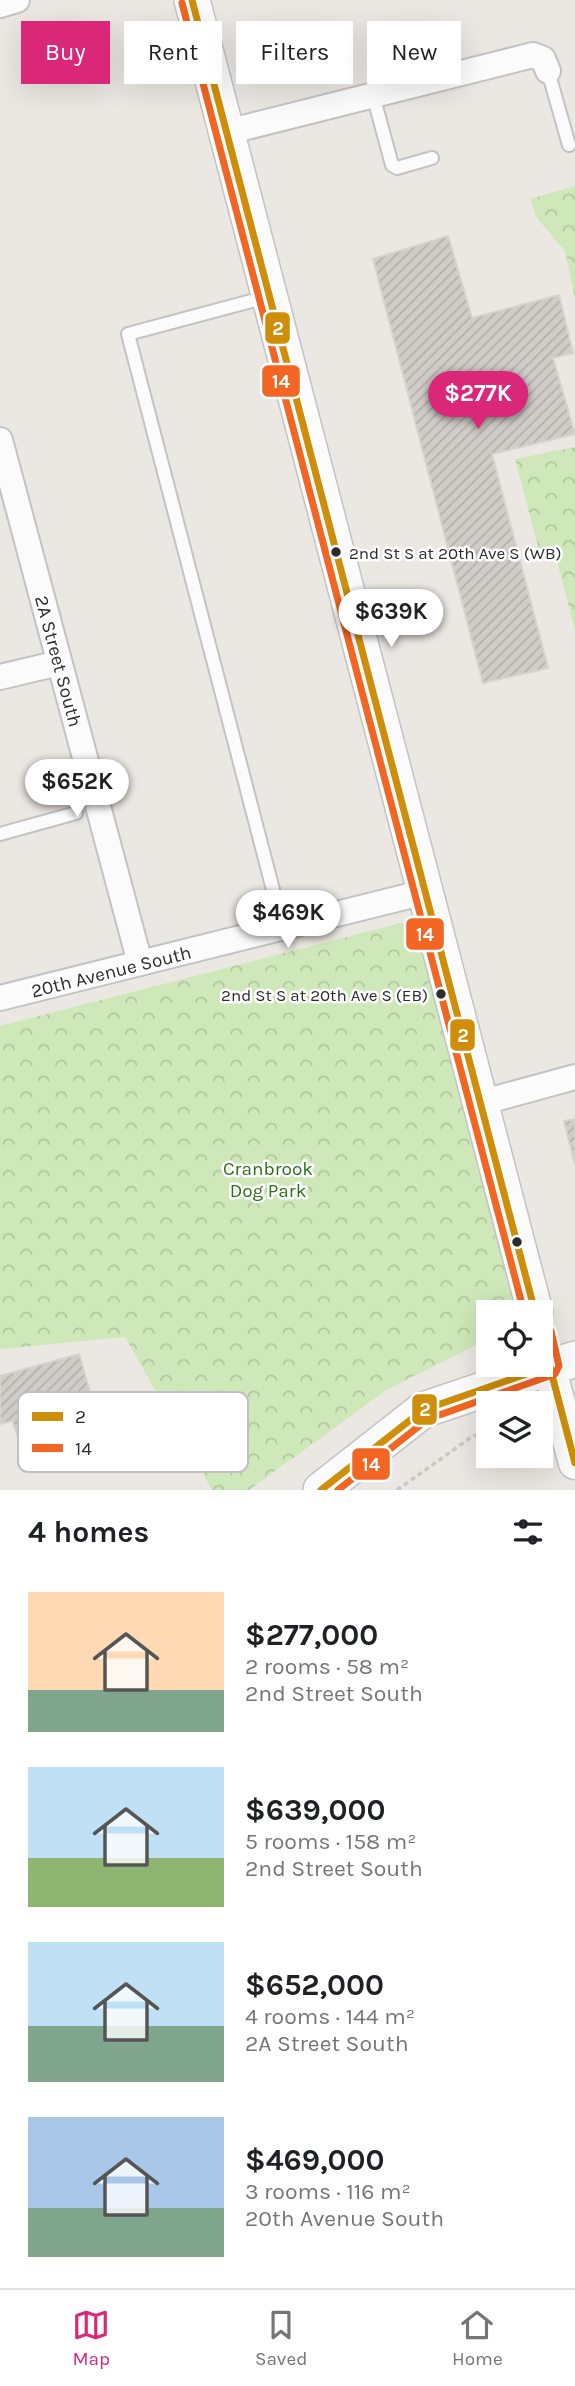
<!DOCTYPE html>
<html lang="en">
<head>
<meta charset="utf-8">
<style>
	body { margin:0; font-family:Karla,sans-serif; background:#f2f2f2; color:#202124; height:100vh; display:flex; flex-direction:column; font-size:26px; white-space:nowrap }
	* { box-sizing:border-box; margin:0 }
	p { font-size:23px; color:#757577 }
	.icon { flex:none; width:38px; height:38px; fill:none; stroke:currentColor; stroke-width:2; stroke-linecap:round; stroke-linejoin:round }
	.map { position:relative; height:1490px; overflow:hidden }
	.drawer { display:flex; flex-direction:column; background:#fff; flex:1 }
	.drawer>* { flex:none }
	.top-card { position:absolute; left:21px; top:21px; width:534px; height:63px; display:flex; gap:14px }
	.fabs { position:absolute; left:476px; top:1300px; display:grid; gap:14px }
	.fabs a { display:grid; place-items:center; width:77px; height:77px; border-radius:0px; background:#fff; box-shadow:0 7px 28px #0002; font-size:35px }
	.price { position:absolute; translate:-50% -60px; padding:0 16px; border-radius:24px; background:#fff; color:#222; font-size:23px; line-height:46px; filter:drop-shadow(0 2px 4px #0008) }
	.price::after { content:''; position:absolute; left:50%; top:42px; width:21px; height:16px; margin-left:-10px; background:inherit; clip-path:polygon(0 0,100% 0,50% 100%) }
	.price.on { background:#db2777; color:#fff }
	ul { padding:0; list-style:none }
	li { display:flex; align-items:center; gap:21px; height:175px; padding:0 28px }
	li span { display:grid; place-items:center; flex:none; width:196px; height:140px; border-radius:0px; color:#555 }
	li>.icon { margin-inline-start:auto }
	span .icon { width:84px; height:84px; fill:#fffc; stroke-width:1 }
	li b { font-size:30px }
	h2 { display:flex; justify-content:space-between; align-items:center; height:84px; padding:0 28px; font-size:30px }
	.tag { padding:0 24px; border-radius:0px; background:#fff; box-shadow:0 7px 28px #0002; font-size:24px; line-height:63px }
	.tag.on { background:#db2777; color:#fff }
	.menu { display:flex; justify-content:space-around; align-items:center; height:98px; border-top:2px solid #e0e0e0; background:#fff; font-size:19px; color:#757577 }
	.menu a { display:grid; justify-items:center; gap:4px }
	.menu .on { color:#db2777 }
	.map>svg:first-child { display:block }
	.forest { fill:url(#forest-crowns) }
	.building { fill:url(#building-hatch); stroke:#d6d2ce; stroke-width:2 }
	.lines { fill:none; stroke-linecap:round; stroke-linejoin:round }
	.service-casing { stroke:#c4c3c3; stroke-width:16 }
	.minor-casing { stroke:#c4c3c3; stroke-width:28 }
	.tertiary-casing { stroke:#c4c3c3; stroke-width:35 }
	.secondary-casing { stroke:#c4c3c3; stroke-width:38 }
	.path { stroke:#c8c8c7; stroke-width:3.5; stroke-dasharray:5 3.5; stroke-linecap:butt }
	.service { stroke:#fcfbfb; stroke-width:12 }
	.minor { stroke:#fcfbfb; stroke-width:24 }
	.tertiary { stroke:#fcfbfb; stroke-width:32 }
	.secondary { stroke:#fcfbfb; stroke-width:35 }
	.bus-1-casing { stroke:#fff; stroke-width:12 }
	.bus-2-casing { stroke:#fff; stroke-width:12 }
	.bus-1 { stroke:#ce8e09; stroke-width:7 }
	.bus-2 { stroke:#f26522; stroke-width:7 }
	.bus-dot { fill:#2c2c2c; stroke:#fff; stroke-width:2.5 }
	.labels { text-anchor:middle; stroke-width:5; stroke-linejoin:round; paint-order:stroke }
	.bus-label { font-size:17px; fill:#2c2c2c; stroke:#fff; text-anchor:start }
	.street-label { font-size:19px; fill:#2c2c2c; stroke:#fff }
	.park-label { font-size:19px; fill:#2c6f17; stroke:#fff }
	.key { fill:#fff; stroke:#c0c0c0; stroke-width:2 }
	.key-label { font-size:19px; fill:#2c2c2c }
	.line-badge { stroke:#fff; stroke-width:2.5 }
	.badge-label { font-size:19px; text-anchor:middle; font-weight:bold; fill:#fff }
</style>
</head>
<body>
<div class="map">
<svg width="575" height="1490" viewBox="0 0 575 1490">
	<defs>
		<pattern id="forest-crowns" width="20" height="18" patternUnits="userSpaceOnUse" patternTransform="scale(1.75)"><rect width="20" height="18" fill="#cee8b9"/><path d="M2 6a3 3 0 1 1 6 0M12 15a3 3 0 1 1 6 0" fill="none" stroke="#b1c79f"/></pattern>
		<pattern id="building-hatch" width="6" height="6" patternUnits="userSpaceOnUse" patternTransform="scale(1.75)"><rect width="6" height="6" fill="#d0cdc9"/><path d="M-1 1l2-2M0 6l6-6M5 7l2-2" fill="none" stroke="#b3b0ad"/></pattern>
	</defs>
	<rect width="100%" height="100%" fill="#ebe7e2"/>
	<g class="forest">
		<polygon points="575,186 575,299 565,251 537,218 530,199"/>
		<polygon points="575,447 575,630 557,561 539,550 515,459"/>
		<polygon points="417,919 524,1312 488,1312 488,1339 388,1389 249,1490 212,1490 125,1337 0,1349 0,1026"/>
	</g>
	<g class="building">
		<polygon points="448,236 472,318 559,295 573,353 553,358 575,434 492,454 548,668 483,683 373,259"/>
		<polygon points="575,1119 575,1165 564,1121"/>
		<polygon points="79,1354 93,1402 71,1408 88,1453 30,1468 12,1421 0,1424 0,1376"/>
	</g>
	<g class="lines">
		<defs>
			<g id="service">
				<polyline points="548,71 569,145"/>
				<polyline points="373,95 392,165 397,168 432,158"/>
				<polyline points="266,297 128,334 283,928"/>
				<polyline points="0,834 76,813"/>
			</g>
			<g id="minor">
				<polyline points="0,5 17,0"/>
				<polyline points="227,132 533,55 543,59 548,71"/>
				<polyline points="0,440 140,963"/>
				<polyline points="0,677 59,663"/>
				<polyline points="0,998 425,892"/>
				<polyline points="480,1103 575,1077"/>
			</g>
			<polyline id="tertiary" points="549,1366 575,1463"/>
			<g id="secondary">
				<polyline points="192,0 535,1312"/>
				<polyline points="321,1490 423,1410 575,1359"/>
			</g>
		</defs>
		<use href="#service" class="service-casing"/>
		<use href="#minor" class="minor-casing"/>
		<use href="#tertiary" class="tertiary-casing"/>
		<use href="#secondary" class="secondary-casing"/>
		<polyline class="path" points="397,1490 473,1436 488,1432"/>
		<use href="#service" class="service"/>
		<use href="#minor" class="minor"/>
		<use href="#tertiary" class="tertiary"/>
		<use href="#secondary" class="secondary"/>
		<defs>
			<g id="bus-1">
				<polyline points="192,0 535,1312"/>
				<polyline points="541,1333 575,1463"/>
				<polyline points="321,1490 423,1410 549,1366"/>
			</g>
			<g id="bus-2">
				<polyline points="182,3 524,1312"/>
				<polyline points="338,1490 428,1419 555,1374 559,1366 551,1331"/>
			</g>
		</defs>
		<use href="#bus-1" class="bus-1-casing"/>
		<use href="#bus-2" class="bus-2-casing"/>
		<use href="#bus-1" class="bus-1"/>
		<use href="#bus-2" class="bus-2"/>
	</g>
	<g class="bus-dot">
		<circle cx="336" cy="552" r="6"/>
		<circle cx="441" cy="994" r="6"/>
		<circle cx="517" cy="1242" r="6"/>
	</g>
	<g class="labels">
		<g class="bus-label">
			<text x="349" y="559">2nd St S at 20th Ave S (WB)</text>
			<text x="428" y="1001" text-anchor="end">2nd St S at 20th Ave S (EB)</text>
		</g>
		<g class="street-label">
			<text transform="translate(59 661) rotate(75)" y="7">2A Street South</text>
			<text transform="translate(111 971) rotate(-14)" y="7">20th Avenue South</text>
		</g>
		<g class="park-label">
			<text x="268" y="1175">Cranbrook<tspan x="268" dy="22">Dog Park</tspan></text>
		</g>
	</g>
	<rect x="18" y="1392" width="230" height="80" rx="10" class="key"/>
	<rect x="32" y="1412" width="31" height="9" fill="#ce8e09"/>
	<rect x="32" y="1444" width="31" height="8" fill="#f26522"/>
	<g class="key-label">
		<text x="75" y="1423">2</text>
		<text x="75" y="1455">14</text>
	</g>
	<g class="line-badge">
		<rect x="264" y="311" width="27" height="34" rx="7" fill="#ce8e09"/>
		<rect x="261" y="364" width="40" height="34" rx="7" fill="#f26522"/>
		<rect x="405" y="917" width="40" height="34" rx="7" fill="#f26522"/>
		<rect x="449" y="1018" width="27" height="34" rx="7" fill="#ce8e09"/>
		<rect x="411" y="1393" width="27" height="33" rx="7" fill="#ce8e09"/>
		<rect x="351" y="1447" width="40" height="34" rx="7" fill="#f26522"/>
	</g>
	<g class="badge-label">
		<text x="278" y="335">2</text>
		<text x="281" y="388">14</text>
		<text x="425" y="941">14</text>
		<text x="463" y="1042">2</text>
		<text x="425" y="1416">2</text>
		<text x="371" y="1471">14</text>
	</g>
</svg>
<div class="fabs">
<a><svg class="icon" aria-label="locate" viewBox="0 0 24 24"><circle cx="12" cy="12" r="6"/><path d="M12 2v4M12 18v4M2 12h4M18 12h4"/></svg></a>
<a><svg class="icon" aria-label="layers" viewBox="0 0 24 24"><path d="M12 4l9 5-9 5-9-5zM3 14l9 5 9-5"/></svg></a>
</div>
<b class="price on" style="left:478px;top:431px">$277K</b>
<b class="price" style="left:391px;top:649px">$639K</b>
<b class="price" style="left:77px;top:819px">$652K</b>
<b class="price" style="left:288px;top:950px">$469K</b>
<div class="top-card">
<a class="tag on">Buy</a>
<a class="tag">Rent</a>
<a class="tag">Filters</a>
<a class="tag">New</a>
</div>
</div>
<section class="drawer">
<h2>4 homes<svg class="icon" aria-label="filters" viewBox="0 0 24 24"><path d="M4 7h16M4 17h16"/><circle cx="9" cy="7" r="2"/><circle cx="15" cy="17" r="2"/></svg></h2>
<ul>
<li><span style="background:linear-gradient(#ffd9b3 70%,#7fa58c 0)"><svg class="icon" aria-label="home" viewBox="0 0 24 24"><path d="M3 11l9-7 9 7M6 9v11h12V9"/></svg></span><div><b>$277,000</b><p>2 rooms · 58 m²</p><p>2nd Street South</p></div></li>
<li><span style="background:linear-gradient(#bfe0f5 65%,#8fb573 0)"><svg class="icon" aria-label="home" viewBox="0 0 24 24"><path d="M3 11l9-7 9 7M6 9v11h12V9"/></svg></span><div><b>$639,000</b><p>5 rooms · 158 m²</p><p>2nd Street South</p></div></li>
<li><span style="background:linear-gradient(#bfe0f5 60%,#7fa58c 0)"><svg class="icon" aria-label="home" viewBox="0 0 24 24"><path d="M3 11l9-7 9 7M6 9v11h12V9"/></svg></span><div><b>$652,000</b><p>4 rooms · 144 m²</p><p>2A Street South</p></div></li>
<li><span style="background:linear-gradient(#a9c7e8 65%,#7fa58c 0)"><svg class="icon" aria-label="home" viewBox="0 0 24 24"><path d="M3 11l9-7 9 7M6 9v11h12V9"/></svg></span><div><b>$469,000</b><p>3 rooms · 116 m²</p><p>20th Avenue South</p></div></li>
</ul>
</section>
<nav class="menu">
<a class="on"><svg class="icon" aria-label="map" viewBox="0 0 24 24"><path d="M3 6l6-2 6 2 6-2v14l-6 2-6-2-6 2zM9 4v14M15 6v14"/></svg>Map</a>
<a><svg class="icon" aria-label="saved" viewBox="0 0 24 24"><path d="M7 4h10v16l-5-4-5 4z"/></svg>Saved</a>
<a><svg class="icon" aria-label="home" viewBox="0 0 24 24"><path d="M3 11l9-7 9 7M6 9v11h12V9"/></svg>Home</a>
</nav>
</body>
</html>
